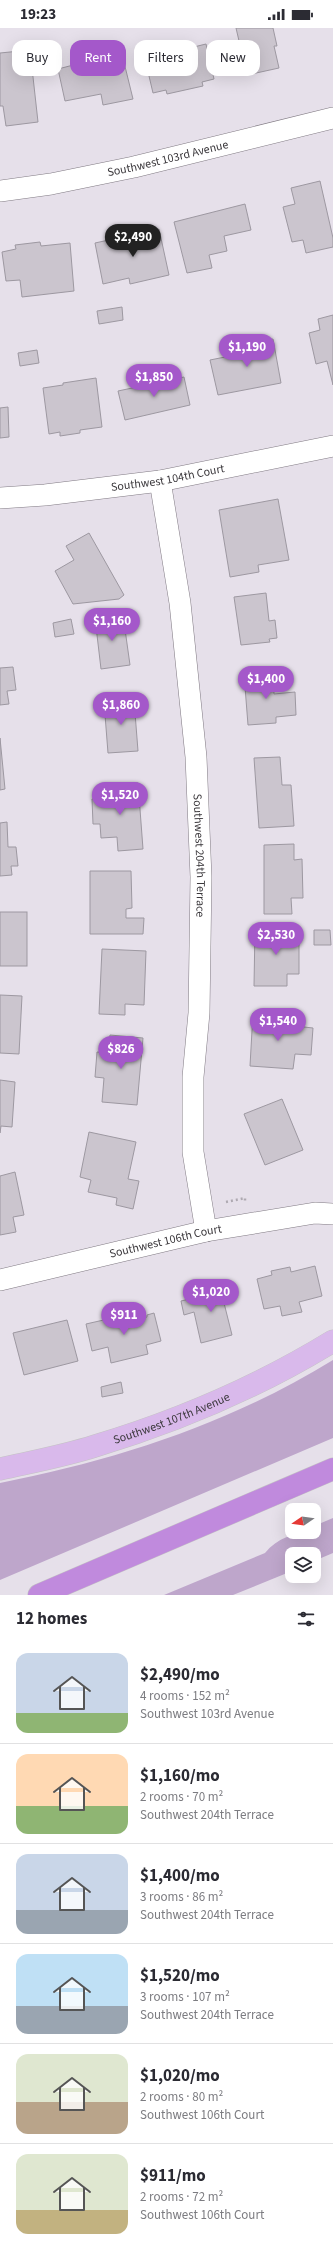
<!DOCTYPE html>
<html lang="en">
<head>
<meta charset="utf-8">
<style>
	body { margin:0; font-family:"Source Sans 3",sans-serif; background:#f7f7f7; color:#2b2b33; height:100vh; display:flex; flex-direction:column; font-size:15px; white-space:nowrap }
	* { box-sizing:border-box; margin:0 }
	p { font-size:13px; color:#7c7c81 }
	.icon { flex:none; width:22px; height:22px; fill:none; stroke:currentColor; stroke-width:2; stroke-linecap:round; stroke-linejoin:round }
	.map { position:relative; height:1567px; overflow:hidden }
	.drawer { display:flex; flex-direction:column; background:#fff; flex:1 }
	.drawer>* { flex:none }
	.hud { position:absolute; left:12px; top:12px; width:309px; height:36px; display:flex; gap:8px }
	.needle { width:26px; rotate:257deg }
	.controls { position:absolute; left:285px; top:1475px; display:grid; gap:8px }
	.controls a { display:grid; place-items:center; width:36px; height:36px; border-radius:8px; background:#fff; box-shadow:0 4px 16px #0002; font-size:20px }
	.price { position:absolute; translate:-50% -34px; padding:0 9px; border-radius:14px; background:#a458ca; color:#fff; font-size:13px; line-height:26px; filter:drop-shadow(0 1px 2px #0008) }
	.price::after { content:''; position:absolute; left:50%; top:24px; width:12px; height:9px; margin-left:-6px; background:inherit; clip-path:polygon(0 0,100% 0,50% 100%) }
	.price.active { background:#222; color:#fff }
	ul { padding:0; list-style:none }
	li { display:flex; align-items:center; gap:12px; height:100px; padding:0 16px }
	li+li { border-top:1px solid #e1e1e2 }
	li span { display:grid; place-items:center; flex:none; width:112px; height:80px; border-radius:12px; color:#555 }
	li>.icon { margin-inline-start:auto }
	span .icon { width:48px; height:48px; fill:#fffc; stroke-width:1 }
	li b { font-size:17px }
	h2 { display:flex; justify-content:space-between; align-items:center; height:48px; padding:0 16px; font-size:17px }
	.tag { padding:0 14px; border-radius:12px; background:#fff; box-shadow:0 4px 16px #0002; font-size:14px; line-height:36px }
	.tag.active { background:#a458ca; color:#fff }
	.status { display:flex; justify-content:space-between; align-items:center; height:28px; padding:0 20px; background:#fff; direction:ltr }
	.status svg { height:11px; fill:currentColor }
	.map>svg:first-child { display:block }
	.green { fill:#bea6cb }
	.building { fill:#cbc5ce; stroke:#9d98a1 }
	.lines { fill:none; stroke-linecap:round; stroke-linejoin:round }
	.minor-casing { stroke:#807a83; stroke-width:22 }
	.primary-casing { stroke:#c4c3c4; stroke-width:23 }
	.motorway-casing { stroke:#c4c3c4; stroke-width:23 }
	.path { stroke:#aea9b1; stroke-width:2.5; stroke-dasharray:2 3; stroke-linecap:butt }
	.minor { stroke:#fff; stroke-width:21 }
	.primary { stroke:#d9b9eb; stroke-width:22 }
	.motorway { stroke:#c08add; stroke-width:22 }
	.labels { text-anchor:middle; stroke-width:4; stroke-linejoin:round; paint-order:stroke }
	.street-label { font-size:12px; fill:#3b383c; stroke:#f4edf7 }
</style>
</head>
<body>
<div class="status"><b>19:23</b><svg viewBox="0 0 49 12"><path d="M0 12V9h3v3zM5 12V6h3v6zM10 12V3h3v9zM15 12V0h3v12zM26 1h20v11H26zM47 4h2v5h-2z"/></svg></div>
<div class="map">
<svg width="333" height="1567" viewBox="0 0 333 1567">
	<rect width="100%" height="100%" fill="#e6e0ea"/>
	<g class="green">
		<path d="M333,1332V1410L0,1552V1455C117,1432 231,1395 333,1332Z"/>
		<path d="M333,1490V1525L314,1533V1526H292V1543L233,1567H164L265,1525C277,1510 295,1504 314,1504V1498Z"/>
	</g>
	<g class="building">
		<polygon points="236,0 273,0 277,18 274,18 279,40 247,47"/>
		<polygon points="119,14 133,71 103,77 101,66 65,73 58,41 81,35 79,23"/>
		<polygon points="206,16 214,51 202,54 203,58 167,66 166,62 153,65 145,31"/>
		<polygon points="30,22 38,94 6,98 3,78 0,78 0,25"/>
		<polygon points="320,153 333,210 333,219 306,225 303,212 292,214 283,179 295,176 291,160"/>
		<polygon points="245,176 251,202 224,208 227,223 209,227 212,240 187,245 174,194"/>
		<polygon points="159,201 169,247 130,256 129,250 103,256 95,215"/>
		<polygon points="40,214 41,218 70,215 74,263 22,269 20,252 6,253 2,224 16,221 15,217"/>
		<polygon points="122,279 123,292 99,296 97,283"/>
		<polygon points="333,287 333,357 327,333 316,336 309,305 320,302 318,291"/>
		<polygon points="273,311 281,355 218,367 210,332 230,328 228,319"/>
		<polygon points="37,322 39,335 20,338 18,325"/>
		<polygon points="184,349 190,377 125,392 118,363"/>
		<polygon points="96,350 102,399 80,402 80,405 60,408 60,404 49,406 43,360 63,357 63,355"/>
		<polygon points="8,379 9,409 0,410 0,380"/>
		<polygon points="278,471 289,532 258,537 259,544 230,549 219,482"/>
		<polygon points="89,505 124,567 119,571 73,576 55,543 74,532 66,518"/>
		<polygon points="266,565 269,593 275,592 277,610 269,611 270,614 241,617 234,569"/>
		<polygon points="123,587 130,637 101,641 95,590"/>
		<polygon points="71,591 74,606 55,609 53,595"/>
		<polygon points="13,639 16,662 7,663 9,676 0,677 0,640"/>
		<polygon points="273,644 274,666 295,664 296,687 276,689 276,695 248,697 244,646"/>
		<polygon points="134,672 138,723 108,725 104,674"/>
		<polygon points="0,710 5,761 0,762"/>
		<polygon points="280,729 282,757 291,757 294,798 259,800 254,730"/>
		<polygon points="138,755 143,821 118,823 117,809 101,810 100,796 93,796 92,771 107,770 106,756"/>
		<polygon points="7,794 8,819 16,819 18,838 11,838 12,847 0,848 0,795"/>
		<polygon points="294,816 294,832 302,831 303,870 291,870 292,886 264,886 264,817"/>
		<polygon points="90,843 131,843 132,880 126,881 126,890 144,890 143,906 90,906"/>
		<rect x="0" y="884" width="27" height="54"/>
		<polygon points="255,900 299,901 299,946 287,946 287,958 254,958"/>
		<polygon points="314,902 330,902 331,917 314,917"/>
		<polygon points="102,921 146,923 144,977 125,976 125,987 99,986"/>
		<polygon points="0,967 22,968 19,1026 0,1025"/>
		<polygon points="253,985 287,988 286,997 313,1000 311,1027 295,1026 293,1041 250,1038"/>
		<polygon points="110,1007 143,1010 137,1077 102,1074 104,1050 95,1049 97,1024 108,1025"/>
		<polygon points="0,1052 15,1054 12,1099 1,1098 0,1105"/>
		<polygon points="282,1071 303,1122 265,1137 244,1086"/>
		<polygon points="89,1104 136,1114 128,1151 139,1153 133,1181 116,1177 117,1170 88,1164 91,1152 80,1149"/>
		<polygon points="15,1144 24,1187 13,1189 16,1204 0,1207 0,1148"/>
		<polygon points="315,1238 322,1268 299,1274 302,1284 282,1288 280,1278 264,1281 257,1251 272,1247 271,1243 290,1239 291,1244"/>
		<polygon points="231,1256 235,1272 224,1275 232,1307 201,1315 194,1284 184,1287 181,1273 206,1267 205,1263"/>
		<polygon points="154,1285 161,1313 146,1317 148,1326 111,1335 108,1319 92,1323 86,1296 130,1286 132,1293 147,1289 147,1287"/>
		<polygon points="67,1292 78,1333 24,1347 13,1305"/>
		<polygon points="121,1354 123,1365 102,1369 101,1359"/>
	</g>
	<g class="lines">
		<defs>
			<g id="minor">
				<path id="s1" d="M0,163L51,156L134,139L333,90"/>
				<path id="s2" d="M160,453L180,575L196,729L201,849L200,918L199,985L193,1049V1124L206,1203"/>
				<path id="s3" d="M0,470L45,467L160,453L333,418"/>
				<path id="s4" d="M0,1252L206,1203L315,1185L333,1186"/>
			</g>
			<g id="primary">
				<path id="s5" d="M0,1441C31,1434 64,1428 95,1418C178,1393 258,1359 333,1313"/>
			</g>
			<polyline id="motorway" points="39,1567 333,1441"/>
		</defs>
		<use href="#minor" class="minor-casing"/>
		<use href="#primary" class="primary-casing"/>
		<use href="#motorway" class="motorway-casing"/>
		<polyline class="path" points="226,1174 245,1170 245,1175"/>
		<use href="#minor" class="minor"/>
		<use href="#primary" class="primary"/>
		<use href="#motorway" class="motorway"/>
	</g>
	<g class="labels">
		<g class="street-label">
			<text dy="4" stroke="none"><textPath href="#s1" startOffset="171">Southwest 103rd Avenue</textPath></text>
			<text dy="4" stroke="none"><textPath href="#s3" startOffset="169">Southwest 104th Court</textPath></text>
			<text dy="4" stroke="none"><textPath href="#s2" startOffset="377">Southwest 204th Terrace</textPath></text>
			<text dy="4" stroke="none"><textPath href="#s4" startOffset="170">Southwest 106th Court</textPath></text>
			<text dy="4" stroke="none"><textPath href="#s5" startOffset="179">Southwest 107th Avenue</textPath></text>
		</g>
	</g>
</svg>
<div class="controls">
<a><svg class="needle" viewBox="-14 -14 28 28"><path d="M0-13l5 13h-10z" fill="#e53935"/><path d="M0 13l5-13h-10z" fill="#7c7c81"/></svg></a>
<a><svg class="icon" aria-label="layers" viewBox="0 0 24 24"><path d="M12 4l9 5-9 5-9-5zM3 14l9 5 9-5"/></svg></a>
</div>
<b class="price active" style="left:133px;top:230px">$2,490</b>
<b class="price" style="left:247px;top:340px">$1,190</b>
<b class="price" style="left:154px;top:370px">$1,850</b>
<b class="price" style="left:112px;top:614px">$1,160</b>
<b class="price" style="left:266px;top:672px">$1,400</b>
<b class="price" style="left:121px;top:698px">$1,860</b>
<b class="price" style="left:120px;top:788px">$1,520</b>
<b class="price" style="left:276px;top:928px">$2,530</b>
<b class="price" style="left:278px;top:1014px">$1,540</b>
<b class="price" style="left:121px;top:1042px">$826</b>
<b class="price" style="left:211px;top:1285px">$1,020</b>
<b class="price" style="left:124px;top:1308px">$911</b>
<div class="hud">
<a class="tag">Buy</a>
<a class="tag active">Rent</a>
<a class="tag">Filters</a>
<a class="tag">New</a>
</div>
</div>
<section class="drawer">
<h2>12 homes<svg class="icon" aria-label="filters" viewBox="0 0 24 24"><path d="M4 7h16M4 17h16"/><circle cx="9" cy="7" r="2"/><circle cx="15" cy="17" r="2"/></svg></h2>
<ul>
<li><span style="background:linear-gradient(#c9d6e8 75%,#8fb573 0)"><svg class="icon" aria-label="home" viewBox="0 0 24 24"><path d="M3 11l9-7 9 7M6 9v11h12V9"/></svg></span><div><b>$2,490/mo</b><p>4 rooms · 152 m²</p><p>Southwest 103rd Avenue</p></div></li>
<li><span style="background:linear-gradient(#ffd9b3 65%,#8fb573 0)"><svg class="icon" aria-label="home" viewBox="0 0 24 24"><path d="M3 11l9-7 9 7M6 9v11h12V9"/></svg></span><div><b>$1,160/mo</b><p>2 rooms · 70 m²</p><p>Southwest 204th Terrace</p></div></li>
<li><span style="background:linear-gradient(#c9d6e8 70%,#9aa5b1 0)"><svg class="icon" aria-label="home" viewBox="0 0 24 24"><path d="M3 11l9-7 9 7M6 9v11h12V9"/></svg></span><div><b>$1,400/mo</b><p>3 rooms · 86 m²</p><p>Southwest 204th Terrace</p></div></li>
<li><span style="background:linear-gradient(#bfe0f5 65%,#9aa5b1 0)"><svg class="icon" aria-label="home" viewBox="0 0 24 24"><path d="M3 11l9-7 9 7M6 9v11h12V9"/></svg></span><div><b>$1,520/mo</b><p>3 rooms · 107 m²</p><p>Southwest 204th Terrace</p></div></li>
<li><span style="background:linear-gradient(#dfe7d0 60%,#b9a48a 0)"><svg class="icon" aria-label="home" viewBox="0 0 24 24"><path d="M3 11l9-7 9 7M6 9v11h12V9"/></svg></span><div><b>$1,020/mo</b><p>2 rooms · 80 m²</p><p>Southwest 106th Court</p></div></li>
<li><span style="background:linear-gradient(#dfe7d0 70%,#c2b280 0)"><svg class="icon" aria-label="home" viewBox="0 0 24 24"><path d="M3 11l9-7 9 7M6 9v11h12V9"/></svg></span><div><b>$911/mo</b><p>2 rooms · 72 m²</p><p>Southwest 106th Court</p></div></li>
</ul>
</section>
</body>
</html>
